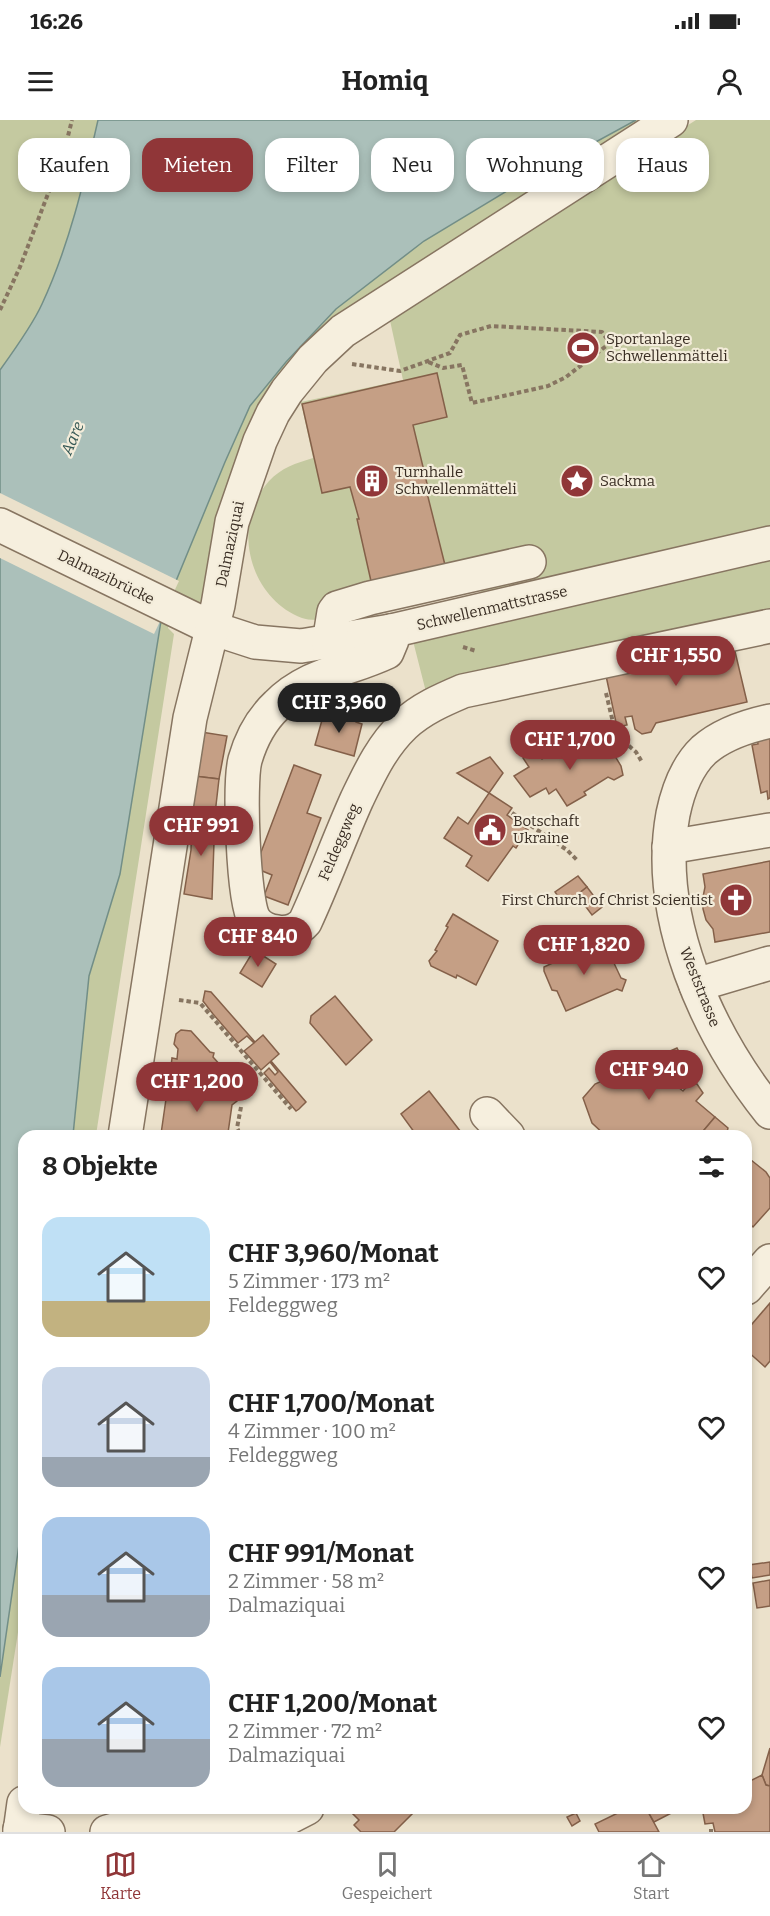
<!DOCTYPE html>
<html lang="de">
<head>
<meta charset="utf-8">
<style>
	body { margin:0; font-family:Bitter,serif; background:#f6f6f6; color:#222; height:100vh; display:flex; flex-direction:column; font-size:22px; white-space:nowrap }
	* { box-sizing:border-box; margin:0 }
	p { font-size:20px; color:#767676 }
	.icon { flex:none; width:33px; height:33px; fill:none; stroke:currentColor; stroke-width:2; stroke-linecap:round; stroke-linejoin:round }
	.map { position:relative; flex:1; overflow:hidden }
	.details { position:absolute; left:18px; top:1010px; width:734px; height:684px; display:flex; flex-direction:column; background:#fff; border-radius:18px; box-shadow:0 3px 9px #0003 }
	.details>* { flex:none }
	.top-card { position:absolute; left:18px; top:18px; width:735px; height:54px; display:flex; gap:12px }
	.price { position:absolute; translate:-50% -51px; padding:0 14px; border-radius:21px; background:#903638; color:#fff; font-size:20px; line-height:39px; filter:drop-shadow(0 2px 3px #0008) }
	.price::after { content:''; position:absolute; left:50%; top:36px; width:18px; height:14px; margin-left:-9px; background:inherit; clip-path:polygon(0 0,100% 0,50% 100%) }
	.price.selected { background:#222; color:#fff }
	ul { padding:0; list-style:none }
	li { display:flex; align-items:center; gap:18px; height:150px; padding:0 24px }
	li span { display:grid; place-items:center; flex:none; width:168px; height:120px; border-radius:18px; color:#555 }
	li>.icon { margin-inline-start:auto }
	span .icon { width:72px; height:72px; fill:#fffc; stroke-width:1 }
	li b { font-size:26px }
	h2 { display:flex; justify-content:space-between; align-items:center; height:72px; padding:0 24px; font-size:26px }
	.pill { padding:0 21px; border-radius:18px; background:#fff; box-shadow:0 3px 9px #0003; font-size:21px; line-height:54px }
	.pill.selected { background:#903638; color:#fff }
	.status { display:flex; justify-content:space-between; align-items:center; height:42px; padding:0 30px; background:#fff; direction:ltr }
	.status svg { height:16px; fill:currentColor }
	header { display:flex; justify-content:space-between; align-items:center; height:78px; padding:0 24px; background:#fff; font-size:27px; font-weight:700 }
	.tab-bar { display:flex; justify-content:space-around; align-items:center; height:84px; border-top:2px solid #e0e0e0; background:#fff; font-size:16px; color:#767676 }
	.tab-bar a { display:grid; justify-items:center; gap:3px }
	.tab-bar .selected { color:#903638 }
	.map>svg:first-child { display:block }
	.green { fill:#c4c9a0 }
	.water { fill:#abc0ba; stroke:#728e87; stroke-width:1.5 }
	.pier { fill:#ebe1cb }
	.building { fill:#c59f85; stroke:#846049; stroke-width:1.5 }
	.lines { fill:none; stroke-linecap:round; stroke-linejoin:round }
	.minor-casing { stroke:#877561; stroke-width:36 }
	.path { stroke:#877561; stroke-width:4; stroke-dasharray:4.5 3; stroke-linecap:butt }
	.minor { stroke:#f6efde; stroke-width:33 }
	.labels { text-anchor:middle; stroke-width:4.5; stroke-linejoin:round; paint-order:stroke }
	.poi-label { font-size:15px; fill:#392d23; stroke:#f3ecda; text-anchor:start }
	.street-label { font-size:15px; fill:#392d23; stroke:#f3ecda }
	.water-label { font-size:16px; font-style:italic; fill:#335754; stroke:#f3ecda }
</style>
</head>
<body>
<div class="status"><b>16:26</b><svg viewBox="0 0 49 12"><path d="M0 12V9h3v3zM5 12V6h3v6zM10 12V3h3v9zM15 12V0h3v12zM26 1h20v11H26zM47 4h2v5h-2z"/></svg></div>
<header><svg class="icon" aria-label="menu" viewBox="0 0 24 24"><path d="M4 6h16M4 12h16M4 18h16"/></svg>Homiq<svg class="icon" aria-label="person" viewBox="0 0 24 24"><circle cx="12" cy="8" r="4"/><path d="M4 21q1-7 8-7t8 7"/></svg></header>
<div class="map">
<svg width="770" height="1712" viewBox="0 0 770 1712">
	<rect width="100%" height="100%" fill="#ebe1cb"/>
	<g class="green">
		<path d="M0,0H98C84,62 69,126 42,184C33,204 13,232 0,250Z"/>
		<polygon points="636,0 649,0 502,96 250,305 239,329 243,331 206,486 180,473 168,508 174,514 96,1015 73,1016 89,856 120,754 162,495 225,342 250,286 286,242 336,189 424,121 515,66"/>
		<path d="M696,0H770V496L427,576L412,517L480,478L481,467C448,475 328,508 302,498C249,478 230,404 269,361C281,348 296,343 313,338L301,282L403,260L389,196Z"/>
		<polygon points="24,1390 24,1474 0,1627 0,1557"/>
	</g>
	<path class="water" d="M98,0H636L515,66L424,121L336,189L286,242L250,286L225,342L162,495L120,754L89,856L73,1015L24,1016V1390L0,1557V250C13,232 33,204 42,184C69,126 84,62 98,0Z"/>
	<polygon class="pier" points="0,373 179,461 154,514 0,438"/>
	<g class="building">
		<polygon points="437,253 447,297 413,305 429,372 427,373 447,453 373,470 357,399 359,399 350,367 322,373 302,284"/>
		<polygon points="733,523 747,582 656,603 651,612 642,614 635,609 632,596 625,597 627,605 617,607 605,551"/>
		<polygon points="324,593 343,599 346,596 352,596 356,602 362,604 354,636 315,625"/>
		<polygon points="201,612 227,616 219,659 194,656"/>
		<polygon points="770,615 770,678 768,679 767,671 761,673 752,625 758,624 757,617"/>
		<polygon points="587,619 594,630 607,623 621,646 623,655 614,660 608,657 584,672 586,675 567,686 556,669 549,674 546,668 530,677 514,656 529,647 523,638 536,630 542,639 556,630 560,636"/>
		<polygon points="490,637 503,653 489,673 457,653"/>
		<polygon points="294,645 321,655 307,693 321,698 288,785 264,776 272,755 255,748"/>
		<polygon points="194,656 219,659 215,694 189,694"/>
		<polygon points="489,673 512,688 507,695 528,710 516,728 513,726 488,761 466,746 472,736 444,718 458,697 468,704"/>
		<polygon points="192,694 215,694 212,779 184,774 191,730"/>
		<polygon points="770,741 770,812 715,822 713,809 706,800 703,789 703,777 705,767 703,754"/>
		<polygon points="578,756 587,767 564,785 555,772"/>
		<polygon points="587,767 602,787 592,795 577,775"/>
		<polygon points="453,794 498,821 476,865 457,855 456,858 431,846 429,841 437,831 435,830 448,807 446,806"/>
		<polygon points="604,822 621,858 626,860 622,871 617,869 566,891 557,871 552,870 544,851 544,847 589,826 590,828"/>
		<polygon points="254,830 276,844 262,867 240,853"/>
		<polygon points="205,871 211,872 255,922 263,915 279,934 271,941 306,982 299,989 296,991 264,953 269,948 275,955 278,952 270,942 261,950 244,931 254,923 247,916 238,923 213,894 203,881"/>
		<polygon points="335,876 372,920 346,945 310,903 311,896"/>
		<polygon points="181,910 191,911 210,932 214,933 213,937 221,946 214,952 171,946 172,938 177,939 178,929 174,924 176,914"/>
		<polygon points="677,928 690,952 678,967 683,971 690,963 697,964 703,973 696,981 715,997 699,1016 606,1016 592,1003 583,978 595,964"/>
		<polygon points="171,946 214,952 221,946 239,966 238,976 168,965"/>
		<polygon points="168,965 238,976 237,981 232,985 228,1013 232,1016 162,1016 161,1014"/>
		<polygon points="429,971 447,994 464,1016 417,1016 401,994"/>
		<polygon points="715,997 728,1008 727,1012 731,1016 699,1016"/>
		<polygon points="746,1036 766,1052 770,1058 770,1088 753,1107 746,1100"/>
		<polygon points="770,1183 770,1241 765,1247 746,1230 746,1211"/>
		<polygon points="770,1442 770,1455 752,1458 749,1445"/>
		<polygon points="770,1460 770,1486 757,1488 753,1463"/>
		<polygon points="770,1628 770,1666 766,1665 762,1655"/>
		<polygon points="762,1655 766,1665 770,1666 770,1712 715,1712 713,1703 705,1704 702,1688 746,1688 746,1663"/>
		<polygon points="350,1688 407,1688 413,1693 394,1712 361,1712 354,1705 359,1700 349,1690"/>
		<polygon points="628,1688 646,1688 659,1712 599,1712 595,1704"/>
		<polygon points="646,1688 681,1688 654,1702"/>
		<polygon points="576,1693 580,1701 572,1706 567,1697"/>
	</g>
	<g class="lines">
		<defs>
			<g id="minor">
				<polyline points="0,405 212,508 255,522 301,526 391,511 770,423"/>
				<path d="M391,511L392,520L387,532C349,550 307,554 277,585C261,600 251,619 245,640C239,663 243,780 254,799C259,807 268,811 277,812C288,814 298,810 305,802C324,761 339,719 357,679C370,652 382,626 404,605C421,589 442,580 463,571L770,506"/>
				<polyline points="329,523 334,492 337,488 370,478 529,442"/>
				<path d="M770,601C747,606 722,614 704,630C686,647 678,670 673,694C654,797 707,913 770,992"/>
				<polyline points="669,727 770,710"/>
				<polyline points="696,865 770,843"/>
				<polyline points="487,994 508,1016"/>
				<polyline points="125,1016 190,598 218,485 232,402 260,321 273,293 287,271 313,239 343,211 671,0"/>
				<polyline points="746,1168 770,1141"/>
				<polyline points="20,1709 48,1712"/>
				<polyline points="20,1712 24,1683"/>
				<polyline points="107,1712 154,1699 253,1708 280,1702 307,1688"/>
			</g>
		</defs>
		<use href="#minor" class="minor-casing"/>
		<g class="path">
			<polyline points="0,190 20,147 64,32 72,0"/>
			<polyline points="352,244 400,251 450,233 460,215 491,206 602,212 610,223 566,257 548,266 472,283 462,245 443,248 426,241"/>
			<polyline points="463,527 476,531"/>
			<polyline points="606,573 616,615 636,632 642,642"/>
			<polyline points="512,693 567,730 577,740"/>
			<polyline points="179,880 200,883 291,989"/>
			<polyline points="241,987 237,1008 241,1016"/>
			<polyline points="711,1709 711,1712"/>
		</g>
		<use href="#minor" class="minor"/>
	</g>
	<defs>
		<symbol id="stadium-disc" viewBox="-11 -11 22 22"><circle r="9.5" fill="#903638" stroke="#f3ecda"/><path d="M0-5a6.5 5 0 1 0 0 10a6.5 5 0 1 0 0-10ZM-3.5-1.8h7v3.6h-7Z" fill="#fff"/></symbol>
		<symbol id="building-disc" viewBox="-11 -11 22 22"><circle r="9.5" fill="#903638" stroke="#f3ecda"/><path d="M-4-6H4V6H1V3H-1V6H-4ZM-2.5-4.3h1.7v1.8h-1.7ZM.8-4.3h1.7v1.8H.8ZM-2.5-1h1.7V.8h-1.7ZM.8-1h1.7V.8H.8Z" fill="#fff"/></symbol>
		<symbol id="sight-disc" viewBox="-11 -11 22 22"><circle r="9.5" fill="#903638" stroke="#f3ecda"/><path d="M0-6L1.8-2.2L6-1.7L2.9 1.2L3.7 5.4L0 3.3L-3.7 5.4L-2.9 1.2L-6-1.7L-1.8-2.2Z" fill="#fff"/></symbol>
		<symbol id="civic-disc" viewBox="-11 -11 22 22"><circle r="9.5" fill="#903638" stroke="#f3ecda"/><path d="M-.6-6.5H3V-4.5H.6V-3L4-1V1h2V6H-6V1h2V-1L-.6-3ZM-1.2 2.5V6h2.4V2.5Z" fill="#fff"/></symbol>
		<symbol id="church-disc" viewBox="-11 -11 22 22"><circle r="9.5" fill="#903638" stroke="#f3ecda"/><path d="M-1.2-6h2.4v3.5h3.3v2.4h-3.3V6h-2.4V-.1h-3.3v-2.4h3.3Z" fill="#fff"/></symbol>
	</defs>
	<g fill-rule="evenodd">
		<use href="#stadium-disc" x="564" y="209" width="38" height="38"/>
		<use href="#building-disc" x="353" y="342" width="38" height="38"/>
		<use href="#sight-disc" x="558" y="342" width="38" height="38"/>
		<use href="#civic-disc" x="471" y="691" width="38" height="38"/>
		<use href="#church-disc" x="717" y="761" width="38" height="38"/>
	</g>
	<g class="labels">
		<g class="poi-label">
			<text x="606" y="224">Sportanlage<tspan x="606" dy="17">Schwellenmätteli</tspan></text>
			<text x="395" y="357">Turnhalle<tspan x="395" dy="17">Schwellenmätteli</tspan></text>
			<text x="600" y="366">Sackma</text>
			<text x="513" y="706">Botschaft<tspan x="513" dy="17">Ukraine</tspan></text>
			<text x="713" y="785" text-anchor="end">First Church of Christ Scientist</text>
		</g>
		<g class="street-label">
			<text transform="translate(230 424) rotate(-78)" y="5">Dalmaziquai</text>
			<text transform="translate(106 457) rotate(26)" y="5">Dalmazibrücke</text>
			<text transform="translate(492 488) rotate(-13)" y="5">Schwellenmattstrasse</text>
			<text transform="translate(339 722) rotate(-67)" y="5">Feldeggweg</text>
			<text transform="translate(700 867) rotate(68)" y="5">Weststrasse</text>
		</g>
		<g class="water-label">
			<text transform="translate(72 318) rotate(-67)" y="6">Aare</text>
		</g>
	</g>
</svg>
<b class="price" style="left:676px;top:567px">CHF 1,550</b>
<b class="price selected" style="left:339px;top:614px">CHF 3,960</b>
<b class="price" style="left:570px;top:651px">CHF 1,700</b>
<b class="price" style="left:201px;top:737px">CHF 991</b>
<b class="price" style="left:258px;top:848px">CHF 840</b>
<b class="price" style="left:584px;top:856px">CHF 1,820</b>
<b class="price" style="left:649px;top:981px">CHF 940</b>
<b class="price" style="left:197px;top:993px">CHF 1,200</b>
<div class="top-card">
<a class="pill">Kaufen</a>
<a class="pill selected">Mieten</a>
<a class="pill">Filter</a>
<a class="pill">Neu</a>
<a class="pill">Wohnung</a>
<a class="pill">Haus</a>
</div>
<section class="details">
<h2>8 Objekte<svg class="icon" aria-label="filters" viewBox="0 0 24 24"><path d="M4 7h16M4 17h16"/><circle cx="9" cy="7" r="2"/><circle cx="15" cy="17" r="2"/></svg></h2>
<ul>
<li><span style="background:linear-gradient(#bfe0f5 70%,#c2b280 0)"><svg class="icon" aria-label="home" viewBox="0 0 24 24"><path d="M3 11l9-7 9 7M6 9v11h12V9"/></svg></span><div><b>CHF 3,960/Monat</b><p>5 Zimmer · 173 m²</p><p>Feldeggweg</p></div><svg class="icon" aria-label="heart" viewBox="0 0 24 24"><path d="M12 20l-8-8c-3-5 5-10 8-4 3-6 11-1 8 4z"/></svg></li>
<li><span style="background:linear-gradient(#c9d6e8 75%,#9aa5b1 0)"><svg class="icon" aria-label="home" viewBox="0 0 24 24"><path d="M3 11l9-7 9 7M6 9v11h12V9"/></svg></span><div><b>CHF 1,700/Monat</b><p>4 Zimmer · 100 m²</p><p>Feldeggweg</p></div><svg class="icon" aria-label="heart" viewBox="0 0 24 24"><path d="M12 20l-8-8c-3-5 5-10 8-4 3-6 11-1 8 4z"/></svg></li>
<li><span style="background:linear-gradient(#a9c7e8 65%,#9aa5b1 0)"><svg class="icon" aria-label="home" viewBox="0 0 24 24"><path d="M3 11l9-7 9 7M6 9v11h12V9"/></svg></span><div><b>CHF 991/Monat</b><p>2 Zimmer · 58 m²</p><p>Dalmaziquai</p></div><svg class="icon" aria-label="heart" viewBox="0 0 24 24"><path d="M12 20l-8-8c-3-5 5-10 8-4 3-6 11-1 8 4z"/></svg></li>
<li><span style="background:linear-gradient(#a9c7e8 60%,#9aa5b1 0)"><svg class="icon" aria-label="home" viewBox="0 0 24 24"><path d="M3 11l9-7 9 7M6 9v11h12V9"/></svg></span><div><b>CHF 1,200/Monat</b><p>2 Zimmer · 72 m²</p><p>Dalmaziquai</p></div><svg class="icon" aria-label="heart" viewBox="0 0 24 24"><path d="M12 20l-8-8c-3-5 5-10 8-4 3-6 11-1 8 4z"/></svg></li>
</ul>
</section>
</div>
<nav class="tab-bar">
<a class="selected"><svg class="icon" aria-label="map" viewBox="0 0 24 24"><path d="M3 6l6-2 6 2 6-2v14l-6 2-6-2-6 2zM9 4v14M15 6v14"/></svg>Karte</a>
<a><svg class="icon" aria-label="saved" viewBox="0 0 24 24"><path d="M7 4h10v16l-5-4-5 4z"/></svg>Gespeichert</a>
<a><svg class="icon" aria-label="home" viewBox="0 0 24 24"><path d="M3 11l9-7 9 7M6 9v11h12V9"/></svg>Start</a>
</nav>
</body>
</html>
